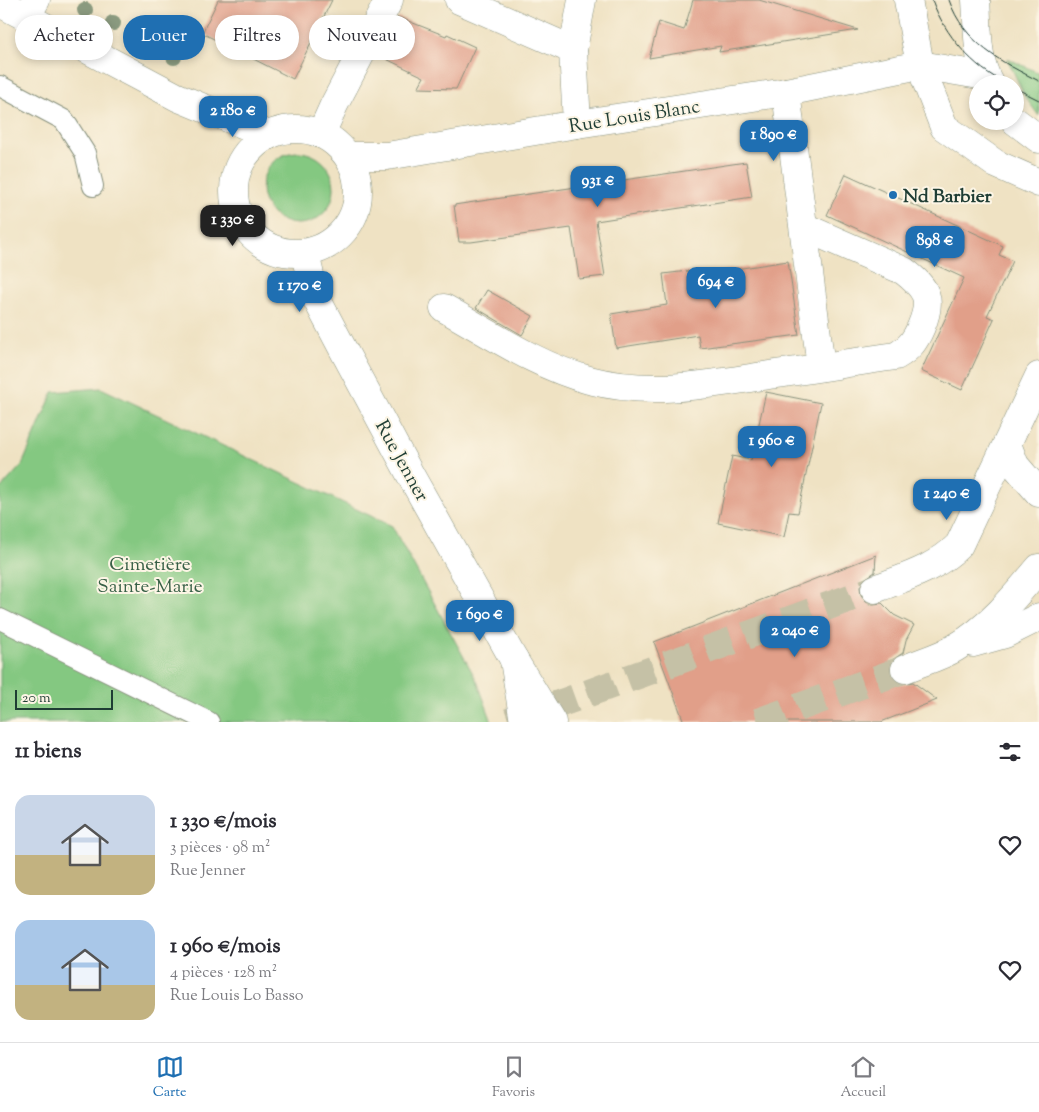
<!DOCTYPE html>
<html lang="fr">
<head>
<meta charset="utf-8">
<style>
	body { margin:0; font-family:"Sorts Mill Goudy",serif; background:#f2f2f3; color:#2b2b33; height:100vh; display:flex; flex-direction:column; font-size:19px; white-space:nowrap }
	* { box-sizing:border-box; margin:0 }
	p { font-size:16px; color:#7c7c81 }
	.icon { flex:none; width:28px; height:28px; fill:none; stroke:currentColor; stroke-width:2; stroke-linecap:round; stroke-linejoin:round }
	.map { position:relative; height:722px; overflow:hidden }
	.details { display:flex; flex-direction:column; background:#fff; flex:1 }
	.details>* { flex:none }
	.banner { position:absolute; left:15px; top:15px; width:500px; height:45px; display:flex; gap:10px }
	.controls { position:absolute; left:969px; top:75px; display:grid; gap:10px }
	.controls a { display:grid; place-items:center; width:55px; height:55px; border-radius:50%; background:#fff; box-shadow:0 2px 8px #0003; font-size:25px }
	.scale { position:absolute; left:15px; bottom:12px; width:98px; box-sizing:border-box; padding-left:5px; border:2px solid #1f3d34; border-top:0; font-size:14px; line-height:18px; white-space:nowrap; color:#1f3d34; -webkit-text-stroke:4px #fcf5e5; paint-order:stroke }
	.price { position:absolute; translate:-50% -42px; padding:0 11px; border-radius:10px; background:#1f6fb2; color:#fff; font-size:16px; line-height:32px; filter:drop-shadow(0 1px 2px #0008) }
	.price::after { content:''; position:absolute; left:50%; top:30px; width:15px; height:11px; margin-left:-8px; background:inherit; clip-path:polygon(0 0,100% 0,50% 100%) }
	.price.active { background:#222; color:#fff }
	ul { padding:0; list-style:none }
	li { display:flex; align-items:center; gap:15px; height:125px; padding:0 15px }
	li span { display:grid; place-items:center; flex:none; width:140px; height:100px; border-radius:15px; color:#555 }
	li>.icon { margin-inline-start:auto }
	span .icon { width:60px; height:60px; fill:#fffc; stroke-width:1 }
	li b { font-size:21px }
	h2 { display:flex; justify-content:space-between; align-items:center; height:60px; padding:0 15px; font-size:21px }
	.tag { padding:0 18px; border-radius:22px; background:#fff; box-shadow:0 2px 8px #0003; font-size:18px; line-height:45px }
	.tag.active { background:#1f6fb2; color:#fff }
	.tabs { display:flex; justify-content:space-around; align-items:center; height:70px; border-top:1px solid #e1e1e2; background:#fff; font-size:14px; color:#7c7c81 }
	.tabs a { display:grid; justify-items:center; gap:2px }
	.tabs .active { color:#1f6fb2 }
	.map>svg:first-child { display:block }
	.green { fill:#84c881; stroke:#52825a }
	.building { fill:#e19f89 }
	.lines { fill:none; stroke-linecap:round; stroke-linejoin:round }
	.secondary-tunnel { stroke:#c5c1a6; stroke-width:28; stroke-dasharray:28 14; stroke-linecap:butt }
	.lane-casing { stroke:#87907c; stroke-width:22 }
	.street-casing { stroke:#87907c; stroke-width:29 }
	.secondary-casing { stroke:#87907c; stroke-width:29 }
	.lane { stroke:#fff; stroke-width:20 }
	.street { stroke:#fff; stroke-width:28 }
	.secondary { stroke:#fff; stroke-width:28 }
	.tram { stroke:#1f3d34; stroke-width:1 }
	.tree { fill:#8a9a7f }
	.poi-dot { fill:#1f6fb2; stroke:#fcf5e5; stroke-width:2 }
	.labels { text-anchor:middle; stroke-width:4; stroke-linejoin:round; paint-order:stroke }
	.street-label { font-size:19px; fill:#1f3d34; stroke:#fcf5e5 }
	.poi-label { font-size:19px; font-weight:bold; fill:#1f3d34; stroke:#fcf5e5; text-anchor:start }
	.park-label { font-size:19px; fill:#386047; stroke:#fcf5e5 }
</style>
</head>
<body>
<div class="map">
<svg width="1039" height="722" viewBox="0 0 1039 722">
	<rect width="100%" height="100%" fill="#fcf5e5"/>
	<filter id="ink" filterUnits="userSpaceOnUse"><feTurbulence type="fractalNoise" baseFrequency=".02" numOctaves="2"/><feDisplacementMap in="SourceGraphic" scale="10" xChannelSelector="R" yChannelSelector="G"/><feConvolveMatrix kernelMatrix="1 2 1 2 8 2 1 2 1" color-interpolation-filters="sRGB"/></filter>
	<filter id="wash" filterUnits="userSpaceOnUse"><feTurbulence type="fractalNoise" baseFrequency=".0096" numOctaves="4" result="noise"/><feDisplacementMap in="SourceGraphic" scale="20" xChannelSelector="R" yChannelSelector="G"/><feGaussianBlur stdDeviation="1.12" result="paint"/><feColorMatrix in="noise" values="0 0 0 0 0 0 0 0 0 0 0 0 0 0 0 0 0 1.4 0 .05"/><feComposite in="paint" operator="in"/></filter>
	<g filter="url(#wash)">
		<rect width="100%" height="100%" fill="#efe2c3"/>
		<g class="green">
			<polygon points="1007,58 1039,73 1039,116 1025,97"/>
			<circle cx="298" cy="188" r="36"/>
			<polygon points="101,388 392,526 477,681 492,722 0,722 0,489 22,465 53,392"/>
		</g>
		<g id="blocks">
			<g class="building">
				<polygon points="218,0 332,0 293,79 202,33"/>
				<polygon points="693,0 759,0 858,30 719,52 721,46 649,58 659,22 684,30"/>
				<polygon points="398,17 446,36 447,34 475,47 456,89 418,88 424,77 380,56 388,40 386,39"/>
				<polygon points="746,162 752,197 596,221 605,276 579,279 571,228 471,242 459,242 454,205"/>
				<polygon points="846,174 1003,246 999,255 1013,261 987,316 994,319 962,390 921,371 964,278 827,215"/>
				<polygon points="788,261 799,335 700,348 698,335 616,348 611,314 667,305 663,274 688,271 690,276"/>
				<polygon points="487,290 533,316 522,335 476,308"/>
				<polygon points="766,392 821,403 798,513 789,512 784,537 718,523 732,456 751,460"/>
				<polygon points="876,555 875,572 863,580 860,587 861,595 866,601 873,604 882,603 894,615 914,625 906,640 903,653 892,660 890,666 890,675 895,681 902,684 913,682 937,700 881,722 684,722 654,642"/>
			</g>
		</g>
	</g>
	<g filter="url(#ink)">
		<use href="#blocks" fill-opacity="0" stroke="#87907c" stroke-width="1"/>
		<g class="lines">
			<g class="secondary-tunnel">
				<polyline points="509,722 875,589"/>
				<polyline points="758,722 905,669"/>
			</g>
			<defs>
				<g id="lane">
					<polyline points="0,86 64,120 85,153 93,186"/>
					<polyline points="0,619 209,722"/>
				</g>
				<g id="street">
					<polyline points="459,0 573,50"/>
					<polyline points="26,17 36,0"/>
					<polyline points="786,92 821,367"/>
					<polyline points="577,124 573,50 582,0"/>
					<polyline points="321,134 334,105 389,0"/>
					<path d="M444,308C491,334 537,366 589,380C650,396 708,385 769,375C812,369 854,362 896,356C910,348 915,341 921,327C933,299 927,289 904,271L804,227"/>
					<polyline points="514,660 524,722"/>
				</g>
				<g id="secondary">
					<polyline points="908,0 920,65 944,127 996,164 1039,183"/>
					<path d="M976,0C978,27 976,60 990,84"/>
					<polyline points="0,3 177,97 269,135"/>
					<polyline points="1015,121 1039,139"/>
					<circle cx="296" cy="191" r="62"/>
					<polyline points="348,156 387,156 577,124 786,92 920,65 985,76"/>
					<polyline points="305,254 315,296 345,353 411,476 514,660 552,722"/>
					<polyline points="1007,444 1015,465 1039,493"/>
					<path d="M875,589C906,577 935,569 959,545L1039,376"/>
					<polyline points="973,643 1005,634 1039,617"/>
					<path d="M905,669C921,662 940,657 955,648C989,628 1014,598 1039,568"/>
				</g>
			</defs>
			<use href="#lane" class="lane-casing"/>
			<use href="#street" class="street-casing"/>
			<use href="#secondary" class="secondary-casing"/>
			<use href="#lane" class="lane"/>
			<use href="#street" class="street"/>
			<use href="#secondary" class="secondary"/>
			<g class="tram">
				<path d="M932,0C945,35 972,67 1007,84"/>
				<path d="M949,0C964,43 1001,62 1039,81"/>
				<polyline points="1015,88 1039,100"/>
			</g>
		</g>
		<g class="tree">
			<circle cx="85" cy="10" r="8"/>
			<circle cx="113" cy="23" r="8"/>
			<circle cx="174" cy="57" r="8"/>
		</g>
	</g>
	<circle class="poi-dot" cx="893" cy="195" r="5"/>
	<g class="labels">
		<g class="street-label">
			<text transform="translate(634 115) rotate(-9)" y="7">Rue Louis Blanc</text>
			<text transform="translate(403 460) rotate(61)" y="7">Rue Jenner</text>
		</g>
		<g class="poi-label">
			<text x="903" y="202">Nd Barbier</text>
		</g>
		<g class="park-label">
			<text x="150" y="570">Cimetière<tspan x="150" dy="22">Sainte-Marie</tspan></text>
		</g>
	</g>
</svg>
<div class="controls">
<a><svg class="icon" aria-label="locate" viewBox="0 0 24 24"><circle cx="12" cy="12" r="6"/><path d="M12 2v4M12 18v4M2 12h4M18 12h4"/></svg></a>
</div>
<div class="scale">20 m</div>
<b class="price" style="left:233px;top:138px">2 180 €</b>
<b class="price" style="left:774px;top:162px">1 890 €</b>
<b class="price" style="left:598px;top:208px">931 €</b>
<b class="price active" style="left:233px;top:247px">1 330 €</b>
<b class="price" style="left:935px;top:268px">898 €</b>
<b class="price" style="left:716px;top:309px">694 €</b>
<b class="price" style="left:300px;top:313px">1 170 €</b>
<b class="price" style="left:772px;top:468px">1 960 €</b>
<b class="price" style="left:947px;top:521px">1 240 €</b>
<b class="price" style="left:480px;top:642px">1 690 €</b>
<b class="price" style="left:795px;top:658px">2 040 €</b>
<div class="banner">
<a class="tag">Acheter</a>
<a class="tag active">Louer</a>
<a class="tag">Filtres</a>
<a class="tag">Nouveau</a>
</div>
</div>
<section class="details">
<h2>11 biens<svg class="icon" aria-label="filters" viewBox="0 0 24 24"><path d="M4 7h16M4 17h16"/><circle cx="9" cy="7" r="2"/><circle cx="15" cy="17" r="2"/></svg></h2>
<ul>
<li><span style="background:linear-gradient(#c9d6e8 60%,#c2b280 0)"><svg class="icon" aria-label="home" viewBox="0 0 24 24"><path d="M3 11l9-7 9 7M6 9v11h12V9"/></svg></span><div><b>1 330 €/mois</b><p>3 pièces · 98 m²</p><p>Rue Jenner</p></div><svg class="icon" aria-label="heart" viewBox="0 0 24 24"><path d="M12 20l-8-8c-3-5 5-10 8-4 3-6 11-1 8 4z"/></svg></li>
<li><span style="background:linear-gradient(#a9c7e8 65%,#c2b280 0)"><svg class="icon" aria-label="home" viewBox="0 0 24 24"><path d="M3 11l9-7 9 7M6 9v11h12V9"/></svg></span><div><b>1 960 €/mois</b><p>4 pièces · 128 m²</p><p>Rue Louis Lo Basso</p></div><svg class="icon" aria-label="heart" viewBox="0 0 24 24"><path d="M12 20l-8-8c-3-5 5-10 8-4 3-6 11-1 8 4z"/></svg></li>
</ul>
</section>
<nav class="tabs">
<a class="active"><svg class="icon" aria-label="map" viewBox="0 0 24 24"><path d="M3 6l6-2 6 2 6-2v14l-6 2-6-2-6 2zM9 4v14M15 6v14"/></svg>Carte</a>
<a><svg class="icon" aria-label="saved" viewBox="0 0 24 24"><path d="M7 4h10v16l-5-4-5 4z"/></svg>Favoris</a>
<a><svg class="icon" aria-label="home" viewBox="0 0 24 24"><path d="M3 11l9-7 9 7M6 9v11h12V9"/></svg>Accueil</a>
</nav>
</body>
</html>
